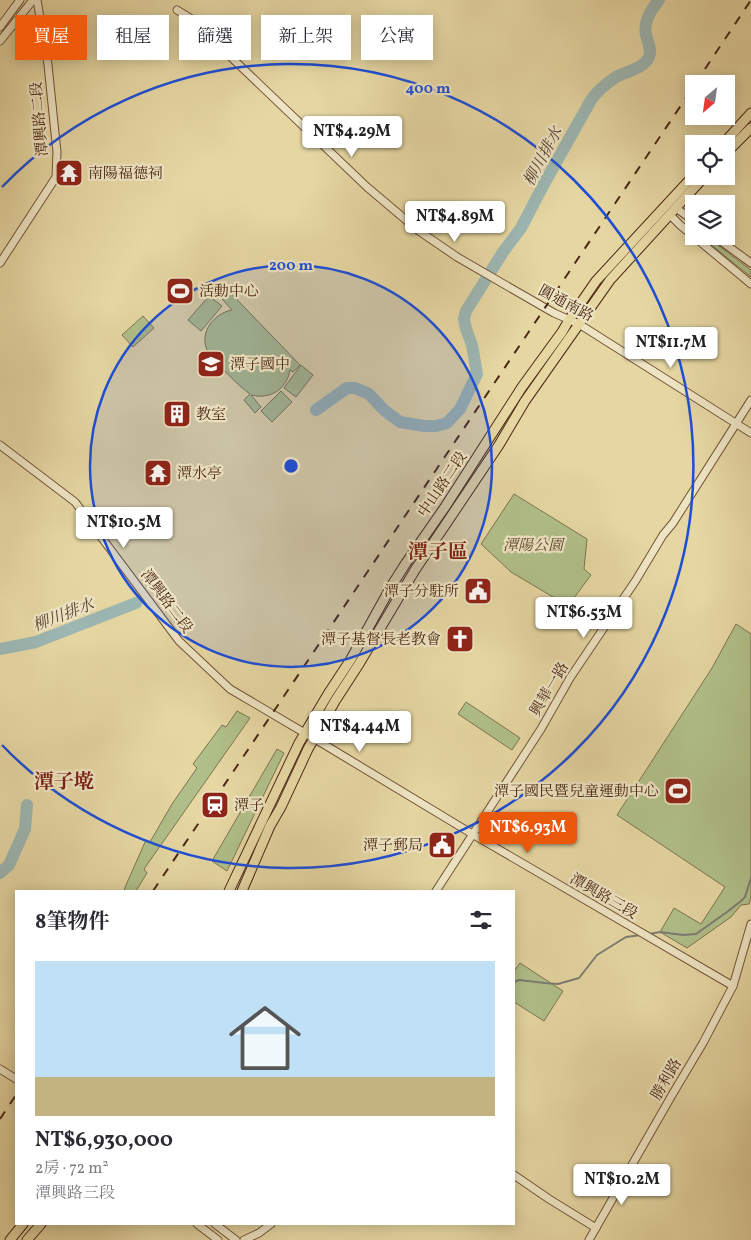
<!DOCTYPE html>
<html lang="zh-TW">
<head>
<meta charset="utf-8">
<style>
	body { margin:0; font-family:Vollkorn,"Noto Serif TC",serif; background:#f7f7f7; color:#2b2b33; height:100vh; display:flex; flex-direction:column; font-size:19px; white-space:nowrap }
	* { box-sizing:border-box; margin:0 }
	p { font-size:16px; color:#7c7c81 }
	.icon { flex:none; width:28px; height:28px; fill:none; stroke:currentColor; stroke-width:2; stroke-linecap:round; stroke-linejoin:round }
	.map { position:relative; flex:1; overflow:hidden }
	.panel { position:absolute; left:15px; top:890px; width:500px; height:335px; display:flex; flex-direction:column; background:#fff; border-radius:0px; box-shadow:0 2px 12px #0003 }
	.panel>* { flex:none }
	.banner { position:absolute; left:15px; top:15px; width:500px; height:45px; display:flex; gap:10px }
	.needle { width:32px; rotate:209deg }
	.fabs { position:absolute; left:685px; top:75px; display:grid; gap:10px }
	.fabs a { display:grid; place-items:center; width:50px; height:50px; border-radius:0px; background:#fff; box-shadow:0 2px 12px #0003; font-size:25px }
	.price { position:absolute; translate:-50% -42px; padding:0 11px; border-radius:5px; background:#fff; color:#222; font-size:16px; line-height:32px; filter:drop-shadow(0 1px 2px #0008) }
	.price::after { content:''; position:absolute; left:50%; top:30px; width:15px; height:11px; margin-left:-8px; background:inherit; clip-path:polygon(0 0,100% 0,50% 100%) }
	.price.selected { background:#ea580c; color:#fff }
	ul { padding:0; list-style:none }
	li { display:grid; align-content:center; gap:10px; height:265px; padding:0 20px }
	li+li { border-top:1px solid #e1e1e2 }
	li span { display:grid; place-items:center; height:155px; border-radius:0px; color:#555 }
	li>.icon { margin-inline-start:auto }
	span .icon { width:90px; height:90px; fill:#fffc; stroke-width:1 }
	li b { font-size:21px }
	h2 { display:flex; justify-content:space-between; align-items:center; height:60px; padding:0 20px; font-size:21px }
	.chip { padding:0 18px; border-radius:0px; background:#fff; box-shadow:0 2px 12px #0003; font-size:18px; line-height:45px }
	.chip.selected { background:#ea580c; color:#fff }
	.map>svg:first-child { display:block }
	.green { fill:#b0bf89; stroke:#7e7450 }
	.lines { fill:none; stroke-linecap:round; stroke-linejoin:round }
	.stream { stroke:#7c7d74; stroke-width:2 }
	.river { stroke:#9cb6b2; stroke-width:12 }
	.minor-casing { stroke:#725439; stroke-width:9 }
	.major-casing { stroke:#4b2816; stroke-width:11 }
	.minor { stroke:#eee4c3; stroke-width:7 }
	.major { stroke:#e5d6a2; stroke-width:9 }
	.rail { stroke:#4b2816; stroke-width:2; stroke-dasharray:9 9; stroke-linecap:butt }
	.ring { fill:none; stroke:#1d4ed8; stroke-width:2.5 }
	.labels { text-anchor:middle; stroke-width:4.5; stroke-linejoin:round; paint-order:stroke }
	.street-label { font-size:15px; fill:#4b2816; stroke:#eee4c3 }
	.poi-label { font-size:15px; fill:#4b2816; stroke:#eee4c3; text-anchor:start }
	.park-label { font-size:15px; font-style:italic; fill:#5f462d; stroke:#eee4c3 }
	.water-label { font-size:16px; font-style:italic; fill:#5b4435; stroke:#eee4c3 }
	.district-label { font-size:20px; font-weight:bold; fill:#7a1f14; stroke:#eee4c3 }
	.centre { fill:#1d4ed8; stroke:#eee4c3; stroke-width:2.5 }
	.ring-label { font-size:15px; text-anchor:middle; font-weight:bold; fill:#1d4ed8; stroke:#eee4c3; stroke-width:4.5; stroke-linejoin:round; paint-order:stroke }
</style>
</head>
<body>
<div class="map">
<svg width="751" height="1240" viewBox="0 0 751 1240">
	<rect width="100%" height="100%" fill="#e5d6a2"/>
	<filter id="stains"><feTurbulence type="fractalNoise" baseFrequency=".004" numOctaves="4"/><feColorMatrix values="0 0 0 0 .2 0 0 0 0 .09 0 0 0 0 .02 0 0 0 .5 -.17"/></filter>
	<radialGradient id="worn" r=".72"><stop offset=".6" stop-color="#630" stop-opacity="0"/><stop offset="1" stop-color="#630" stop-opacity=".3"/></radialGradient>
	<g class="green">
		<polygon points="700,236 706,236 751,270 751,277"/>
		<path d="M220,282L300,365L293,372L290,370C287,389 270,400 251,395L261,407L255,413L244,400L250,394C241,388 211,359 207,350C199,331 215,313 232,310L213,289Z"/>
		<polygon points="209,296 222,306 201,331 188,320"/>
		<polygon points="143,316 154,328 133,347 122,335"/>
		<polygon points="301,365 313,375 296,397 284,388"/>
		<polygon points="281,391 292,402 272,422 261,411"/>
		<polygon points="514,494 587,539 584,569 591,575 568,606 511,572 481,544"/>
		<polygon points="736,624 751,634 751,896 749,904 741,905 731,917 687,948 660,932 674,908 701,924 725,887 617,815 712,668"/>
		<polygon points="466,702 520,738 512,750 458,714"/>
		<polygon points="237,711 250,718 144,869 147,873 136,891 124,891 126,885 146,840 150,842 172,804 197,768 193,764 222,725 226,727"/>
		<polygon points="277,749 284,753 227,871 212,861"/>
		<polygon points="520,963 563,991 544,1021 514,1002 514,971"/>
	</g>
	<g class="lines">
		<g class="stream">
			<polyline points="649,934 660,932 683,935 696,934 727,912 741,901 745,897 751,878"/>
			<polyline points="514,982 519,980 545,983 558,984 579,978 597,955 626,937 641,935"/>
		</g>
		<g class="river">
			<path d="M316,410L347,388H355L369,394L384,410L400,422L424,426H436L447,423L460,409L477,374L472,345L466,329L464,319L466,311L503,252L521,228L545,182L591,100C597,91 607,83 616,77C626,71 644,69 649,57C652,49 648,43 646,35C643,21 651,10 659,0"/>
			<polyline points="0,649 36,642 136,603"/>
			<polyline points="0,873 9,865 25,829 27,805"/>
		</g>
		<defs>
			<g id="minor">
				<polyline points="177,10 190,18 367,187 419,231 457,257 554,313 579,324 751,433"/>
				<polyline points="0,27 20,0"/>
				<polyline points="0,41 33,0"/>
				<polyline points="676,208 694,221"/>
				<polyline points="670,215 680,225 751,284"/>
				<polyline points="714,236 751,263"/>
				<polyline points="0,263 56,177 57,152 55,133 48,65 37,0"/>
				<polyline points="0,445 75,502 179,641 230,689 325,745 479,838 733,986"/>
				<polyline points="436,891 541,729 570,678 636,580 663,535 673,523 751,400"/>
				<polyline points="0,1069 16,1079"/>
				<polyline points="514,1175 549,1199 596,1228"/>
				<polyline points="197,1224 218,1240"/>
				<polyline points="215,1224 236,1240"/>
				<polyline points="244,1240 259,1233 271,1224"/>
				<polyline points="589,1240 672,1095 703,1043 733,986 751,924"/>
			</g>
			<g id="major">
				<polyline points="723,144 751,113"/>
				<polyline points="726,153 751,128"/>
				<polyline points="229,891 299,743 328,694 351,659 392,585 406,563 445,507 522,387 562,332 569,320 596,281 694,175"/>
				<polyline points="242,891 270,826 281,807 308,749 335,701 359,664 415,570 499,445 525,401 610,280 705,176"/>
				<polyline points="10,1240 23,1224"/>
				<polyline points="27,1240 41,1224"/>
			</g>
		</defs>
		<use href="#minor" class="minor-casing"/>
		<use href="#major" class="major-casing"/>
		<use href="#minor" class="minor"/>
		<use href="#major" class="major"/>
		<g class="rail">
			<polyline points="695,84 751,0"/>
			<polyline points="153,891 694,86"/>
			<polyline points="0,1119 16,1095"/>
		</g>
	</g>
	<circle cx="291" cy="466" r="201" fill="#1d4ed8" fill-opacity=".12"/>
	<g class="ring">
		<circle cx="291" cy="466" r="201"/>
		<path d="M2 187A402 402 0 1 1 2 745"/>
	</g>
	<defs>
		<symbol id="temple-square" viewBox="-11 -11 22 22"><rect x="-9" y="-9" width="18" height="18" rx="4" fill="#8f2418" stroke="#eee4c3"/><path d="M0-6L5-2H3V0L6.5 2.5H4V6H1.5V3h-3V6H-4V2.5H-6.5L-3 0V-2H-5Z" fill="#fff"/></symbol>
		<symbol id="stadium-square" viewBox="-11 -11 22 22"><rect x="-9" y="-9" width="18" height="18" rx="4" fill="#8f2418" stroke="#eee4c3"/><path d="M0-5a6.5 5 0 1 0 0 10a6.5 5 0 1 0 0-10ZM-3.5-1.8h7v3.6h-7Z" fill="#fff"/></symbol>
		<symbol id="school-square" viewBox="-11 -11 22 22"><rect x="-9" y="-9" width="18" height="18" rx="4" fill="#8f2418" stroke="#eee4c3"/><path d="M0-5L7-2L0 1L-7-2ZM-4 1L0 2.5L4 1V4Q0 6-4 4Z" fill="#fff"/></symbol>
		<symbol id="building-square" viewBox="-11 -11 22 22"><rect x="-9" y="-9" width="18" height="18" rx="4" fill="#8f2418" stroke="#eee4c3"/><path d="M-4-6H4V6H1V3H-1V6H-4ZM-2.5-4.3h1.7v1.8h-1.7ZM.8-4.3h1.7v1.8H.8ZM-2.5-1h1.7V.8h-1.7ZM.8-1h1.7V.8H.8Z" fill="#fff"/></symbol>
		<symbol id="civic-square" viewBox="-11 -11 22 22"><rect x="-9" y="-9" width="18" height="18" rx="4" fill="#8f2418" stroke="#eee4c3"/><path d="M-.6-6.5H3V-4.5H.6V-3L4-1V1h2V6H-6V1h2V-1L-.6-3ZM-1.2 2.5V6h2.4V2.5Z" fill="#fff"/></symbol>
		<symbol id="church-square" viewBox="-11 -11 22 22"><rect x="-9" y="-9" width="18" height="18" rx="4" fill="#8f2418" stroke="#eee4c3"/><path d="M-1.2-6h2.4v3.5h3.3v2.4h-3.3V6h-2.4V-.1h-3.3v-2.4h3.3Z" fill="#fff"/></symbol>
		<symbol id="station-square" viewBox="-11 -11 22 22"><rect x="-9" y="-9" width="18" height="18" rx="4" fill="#8f2418" stroke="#eee4c3"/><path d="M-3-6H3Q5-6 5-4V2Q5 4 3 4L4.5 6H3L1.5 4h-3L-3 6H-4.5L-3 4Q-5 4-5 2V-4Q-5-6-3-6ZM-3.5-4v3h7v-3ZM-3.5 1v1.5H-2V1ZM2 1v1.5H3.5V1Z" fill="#fff"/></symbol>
	</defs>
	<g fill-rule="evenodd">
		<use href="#temple-square" x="53" y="157" width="32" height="32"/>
		<use href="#stadium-square" x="164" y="275" width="32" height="32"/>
		<use href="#school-square" x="195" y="348" width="32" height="32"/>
		<use href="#building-square" x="161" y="398" width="32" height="32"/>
		<use href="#temple-square" x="142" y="457" width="32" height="32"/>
		<use href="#civic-square" x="462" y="575" width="32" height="32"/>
		<use href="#church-square" x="444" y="623" width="32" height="32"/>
		<use href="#stadium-square" x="662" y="775" width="32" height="32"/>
		<use href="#station-square" x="199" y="789" width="32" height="32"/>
		<use href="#civic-square" x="426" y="829" width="32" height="32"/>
	</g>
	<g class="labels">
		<g class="street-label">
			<text transform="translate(39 119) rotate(-95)" y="5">潭興路二段</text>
			<text transform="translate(566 303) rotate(28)" y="5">圓通南路</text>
			<text transform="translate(442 484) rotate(-56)" y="5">中山路二段</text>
			<text transform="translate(167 601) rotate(53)" y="5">潭興路二段</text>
			<text transform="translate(549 689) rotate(-59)" y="5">興華一路</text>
			<text transform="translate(604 896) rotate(30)" y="5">潭興路三段</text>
			<text transform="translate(666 1079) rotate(-60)" y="5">勝利路</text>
		</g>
		<g class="poi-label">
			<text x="88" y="178">南陽福德祠</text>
			<text x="199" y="296">活動中心</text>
			<text x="230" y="369">潭子國中</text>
			<text x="196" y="419">教室</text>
			<text x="177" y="478">潭水亭</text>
			<text x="459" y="596" text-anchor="end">潭子分駐所</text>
			<text x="441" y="644" text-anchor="end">潭子基督長老教會</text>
			<text x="659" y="796" text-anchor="end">潭子國民暨兒童運動中心</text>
			<text x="234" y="810">潭子</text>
			<text x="423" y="850" text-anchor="end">潭子郵局</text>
		</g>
		<g class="park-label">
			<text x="533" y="550">潭陽公園</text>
		</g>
		<g class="water-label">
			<text transform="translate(542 156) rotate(-62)" y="6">柳川排水</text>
			<text transform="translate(63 614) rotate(-21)" y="6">柳川排水</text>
		</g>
		<g class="district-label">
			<text x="438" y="558">潭子區</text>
			<text x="64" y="788">潭子墘</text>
		</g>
	</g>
	<circle cx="291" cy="466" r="8" class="centre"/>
	<g class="ring-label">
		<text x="428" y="93">400 m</text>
		<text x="291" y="270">200 m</text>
	</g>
	<rect width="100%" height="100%" filter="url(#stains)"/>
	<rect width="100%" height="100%" fill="url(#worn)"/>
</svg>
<div class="fabs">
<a><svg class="needle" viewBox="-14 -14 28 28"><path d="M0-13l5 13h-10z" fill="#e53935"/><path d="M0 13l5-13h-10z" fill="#7c7c81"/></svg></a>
<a><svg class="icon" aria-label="locate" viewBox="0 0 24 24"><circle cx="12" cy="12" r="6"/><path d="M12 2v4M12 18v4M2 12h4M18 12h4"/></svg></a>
<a><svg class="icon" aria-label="layers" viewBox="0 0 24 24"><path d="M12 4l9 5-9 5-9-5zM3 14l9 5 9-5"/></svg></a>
</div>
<b class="price" style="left:352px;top:158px">NT$4.29M</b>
<b class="price" style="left:455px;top:243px">NT$4.89M</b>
<b class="price" style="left:671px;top:369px">NT$11.7M</b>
<b class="price" style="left:124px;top:549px">NT$10.5M</b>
<b class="price" style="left:584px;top:639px">NT$6.53M</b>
<b class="price" style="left:360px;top:753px">NT$4.44M</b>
<b class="price selected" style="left:528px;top:854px">NT$6.93M</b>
<b class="price" style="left:622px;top:1206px">NT$10.2M</b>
<div class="banner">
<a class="chip selected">買屋</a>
<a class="chip">租屋</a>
<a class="chip">篩選</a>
<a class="chip">新上架</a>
<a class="chip">公寓</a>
</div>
<section class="panel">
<h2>8筆物件<svg class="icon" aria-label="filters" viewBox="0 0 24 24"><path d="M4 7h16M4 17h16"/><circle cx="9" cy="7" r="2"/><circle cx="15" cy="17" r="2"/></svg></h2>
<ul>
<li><span style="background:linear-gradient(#bfe0f5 75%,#c2b280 0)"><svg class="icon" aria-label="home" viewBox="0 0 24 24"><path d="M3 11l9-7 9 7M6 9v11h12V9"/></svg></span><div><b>NT$6,930,000</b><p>2房 · 72 m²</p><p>潭興路三段</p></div></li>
</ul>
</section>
</div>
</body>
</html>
